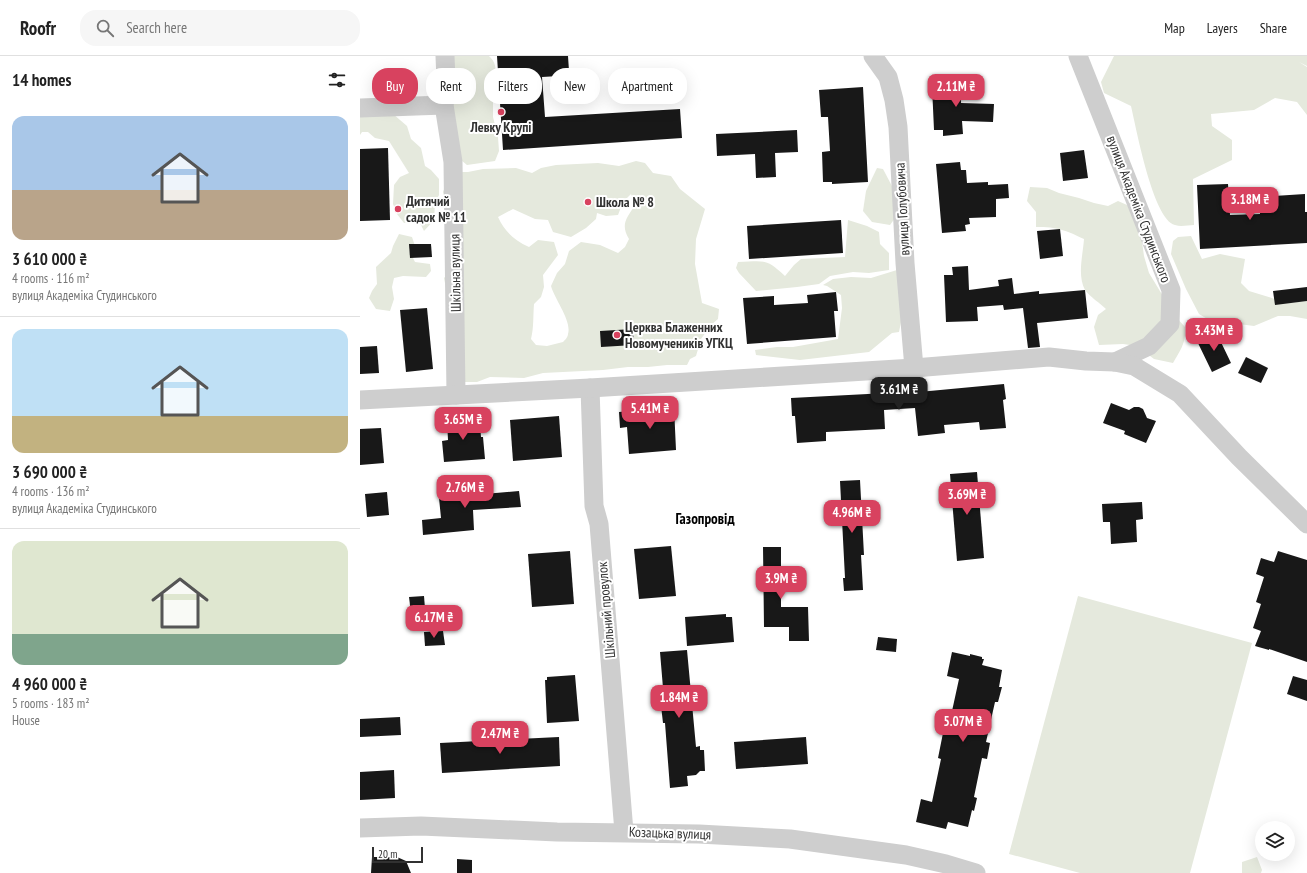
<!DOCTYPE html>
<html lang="en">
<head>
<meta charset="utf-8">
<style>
	body { margin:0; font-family:"PT Sans Narrow",sans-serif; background:#f6f6f6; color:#222; height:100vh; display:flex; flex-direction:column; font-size:15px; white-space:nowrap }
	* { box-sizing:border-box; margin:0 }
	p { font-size:13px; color:#767676 }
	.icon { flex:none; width:22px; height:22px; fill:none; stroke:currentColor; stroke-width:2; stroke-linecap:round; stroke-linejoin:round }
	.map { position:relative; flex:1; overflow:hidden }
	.sheet { display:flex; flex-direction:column; background:#fff; width:360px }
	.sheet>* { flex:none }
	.banner { position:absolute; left:12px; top:12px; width:380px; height:36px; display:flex; gap:8px }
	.tools { position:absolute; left:895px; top:765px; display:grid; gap:8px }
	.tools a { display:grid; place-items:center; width:40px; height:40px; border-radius:50%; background:#fff; box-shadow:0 4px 16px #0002; font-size:20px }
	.scale { position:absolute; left:12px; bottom:10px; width:51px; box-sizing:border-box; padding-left:4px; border:2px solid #313131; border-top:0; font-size:11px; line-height:14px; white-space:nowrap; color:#313131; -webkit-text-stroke:3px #fff; paint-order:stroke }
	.price { position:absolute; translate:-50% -34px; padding:0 9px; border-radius:8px; background:#d8425f; color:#fff; font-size:13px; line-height:26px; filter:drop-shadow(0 1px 2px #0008) }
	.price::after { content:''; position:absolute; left:50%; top:24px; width:12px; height:9px; margin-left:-6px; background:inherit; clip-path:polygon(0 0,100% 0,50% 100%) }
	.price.selected { background:#222; color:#fff }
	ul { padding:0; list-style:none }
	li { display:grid; align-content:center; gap:8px; height:212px; padding:0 12px }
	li+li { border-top:1px solid #e0e0e0 }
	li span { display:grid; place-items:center; height:124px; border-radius:12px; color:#555 }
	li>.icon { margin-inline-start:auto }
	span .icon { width:72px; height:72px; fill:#fffc; stroke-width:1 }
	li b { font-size:17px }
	h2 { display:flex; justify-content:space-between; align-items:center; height:48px; padding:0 12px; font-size:17px }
	.pill { padding:0 14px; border-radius:16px; background:#fff; box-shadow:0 4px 16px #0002; font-size:14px; line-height:36px }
	.pill.selected { background:#d8425f; color:#fff }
	header { display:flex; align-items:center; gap:24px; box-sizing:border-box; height:56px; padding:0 20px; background:#fff; border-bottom:1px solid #e0e0e0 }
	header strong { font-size:19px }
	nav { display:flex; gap:22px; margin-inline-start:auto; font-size:14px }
	.search { width:280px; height:36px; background:#f6f6f6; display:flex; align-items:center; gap:10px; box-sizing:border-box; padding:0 14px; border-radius:16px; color:#767676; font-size:15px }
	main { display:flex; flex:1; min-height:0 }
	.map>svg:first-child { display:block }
	.green { fill:#e5e9dd; fill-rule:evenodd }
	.building { fill:#181818 }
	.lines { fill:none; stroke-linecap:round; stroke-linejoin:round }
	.minor { stroke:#cecece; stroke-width:19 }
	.poi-dot { fill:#d8425f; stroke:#fff; stroke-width:1.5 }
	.labels { text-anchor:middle; stroke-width:4; stroke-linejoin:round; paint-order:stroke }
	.poi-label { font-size:14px; font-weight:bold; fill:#313131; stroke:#fff; text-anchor:start }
	.street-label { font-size:14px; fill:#313131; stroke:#fff }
	.neighbourhood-label { font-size:15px; font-weight:bold; fill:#000; stroke:#fff }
</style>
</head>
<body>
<header>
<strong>Roofr</strong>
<div class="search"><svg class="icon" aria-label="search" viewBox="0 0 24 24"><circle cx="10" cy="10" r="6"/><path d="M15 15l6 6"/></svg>Search here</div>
<nav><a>Map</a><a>Layers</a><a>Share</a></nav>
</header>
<main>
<section class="sheet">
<h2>14 homes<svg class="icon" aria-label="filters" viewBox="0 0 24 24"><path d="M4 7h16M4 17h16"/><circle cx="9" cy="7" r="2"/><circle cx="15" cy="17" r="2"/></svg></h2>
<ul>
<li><span style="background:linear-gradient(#a9c7e8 60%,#b9a48a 0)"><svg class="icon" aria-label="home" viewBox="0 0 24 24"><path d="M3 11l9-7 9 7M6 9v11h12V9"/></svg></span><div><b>3 610 000 ₴</b><p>4 rooms · 116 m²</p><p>вулиця Академіка Студинського</p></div></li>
<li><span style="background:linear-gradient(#bfe0f5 70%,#c2b280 0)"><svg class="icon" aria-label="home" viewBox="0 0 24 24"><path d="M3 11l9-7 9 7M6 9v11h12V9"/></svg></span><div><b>3 690 000 ₴</b><p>4 rooms · 136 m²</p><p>вулиця Академіка Студинського</p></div></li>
<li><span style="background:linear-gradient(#dfe7d0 75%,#7fa58c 0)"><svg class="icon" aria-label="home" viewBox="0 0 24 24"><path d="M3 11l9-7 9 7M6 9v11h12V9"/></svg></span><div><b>4 960 000 ₴</b><p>5 rooms · 183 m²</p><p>House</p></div></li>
</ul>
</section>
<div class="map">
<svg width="947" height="817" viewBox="0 0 947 817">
	<rect width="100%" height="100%" fill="#fff"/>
	<g class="green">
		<path d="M82,0H129C140,10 135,21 128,32L133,44V61L138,81L139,95L135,105L107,109L101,104Z"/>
		<path d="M754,0H947V10L939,6L947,11V59L937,46L915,42L894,54L851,58L852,70L872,84V104L833,123L834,169C828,169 821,171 815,169C793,164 776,71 771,50L744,37L741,26Z"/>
		<polygon points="0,56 33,58 47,70 51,83 61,92 65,110 71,114 79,123 79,139 75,147 74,164 64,175 61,169 54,165 44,167 37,158 33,148 34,129 40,121 49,117 29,85 15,82 8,76 2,76 0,79"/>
		<path d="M276,105L285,107L293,117L311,120L320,133L345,153L336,183L335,208L342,247L359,253L358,263L351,269L341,283L336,300L330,303L327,309H307L288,311H268L243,314L183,317L164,322L130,321L117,326H104L84,222L90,215L87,151L83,136L86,128L99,116H108L123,113L156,112L172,117L181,112L196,109L238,107L259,110ZM271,138L275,149C267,162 260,168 269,183L265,191L258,197L240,189L221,186L209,195L205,208L197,217L191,230C195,244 212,265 208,278C208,281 205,284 203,286L187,290L176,289L171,283C174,271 173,260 174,248L181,241L184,231L183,219L198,199L194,186L178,184L169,191C154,184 145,176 138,161L153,153L175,163L188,164L193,176L211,181L226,172L236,163L237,157L246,160L258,159L263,146Z"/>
		<polygon points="517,112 523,113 533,132 541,154 530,169 512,166 503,155 506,135"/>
		<path d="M670,131L687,132L699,137L719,142L734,147L748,150L758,145L767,149L779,165L784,200L789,217L815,260L825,271C826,287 821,293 813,307L794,303L777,290L763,288L739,289L734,271L738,259L746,253C741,248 729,240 725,234C717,219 723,199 724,183C705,174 698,171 676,171V156L667,145Z"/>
		<path d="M488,164L507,170L519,176L520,188L529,197V214L509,217L493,216L470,220L459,228L437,231L396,235L379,217L376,212L378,206C404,205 406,202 425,220L434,209L441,203L485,201Z"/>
		<polygon points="39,178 52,181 56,193 52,200 55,206 70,208 71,215 66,221 43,220 34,222 32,231 34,243 30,255 16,253 9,242 12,235 17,228 16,211 31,197 33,190"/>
		<polygon points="831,180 842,203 860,198 885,203 881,227 889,235 928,247 947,245 947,263 930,260 918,260 894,270 849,264 839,258 826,233 811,198 813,185 818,181"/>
		<polygon points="537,214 543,256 539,276 532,277 509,296 440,304 396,299 395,294 417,291 433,291 478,283 482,252 481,239 467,230 463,229 473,223 491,221 511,222"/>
		<polygon points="718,540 892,587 830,817 720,817 649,798"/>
		<polygon points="897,801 902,814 901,817 882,817 882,806"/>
	</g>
	<g class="building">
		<polygon points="137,0 208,0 209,15 199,15 199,20 182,21 185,61 320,53 322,82 143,94"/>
		<polygon points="600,20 601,47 634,48 633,66 602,65 603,78 583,80 583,74 574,74 572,30 580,29 580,22"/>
		<polygon points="503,31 508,126 472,128 472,126 463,126 462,96 470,95 468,61 461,61 459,34"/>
		<polygon points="437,74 438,96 415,97 416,121 396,122 395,98 357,100 356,78"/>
		<polygon points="28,92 30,164 0,165 0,93"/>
		<polygon points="724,94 728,122 703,125 700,97"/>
		<polygon points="600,106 601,114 606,114 607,127 628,126 628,129 648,128 649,142 636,143 636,161 609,162 610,168 605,169 606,175 582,177 576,108"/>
		<polygon points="868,128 870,159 900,158 900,142 914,142 914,140 945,138 945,156 947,156 947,187 840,193 837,129"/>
		<polygon points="481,164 483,197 389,203 387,170"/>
		<polygon points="700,173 703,200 680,203 677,175"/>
		<polygon points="49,188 71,188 72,201 50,202"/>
		<polygon points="608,210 609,234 639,230 638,224 652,222 654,238 679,235 679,238 725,234 728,262 677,267 680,291 668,292 663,252 644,254 643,249 617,251 618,265 586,266 584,219 593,219 592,211"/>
		<polygon points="947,231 947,245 915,249 913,235"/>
		<polygon points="476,236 478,255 474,255 476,281 387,288 383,242 414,240 414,249 448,247 447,239"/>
		<polygon points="67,252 73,313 46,316 40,254"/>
		<polygon points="273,273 274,289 241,291 240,275"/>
		<polygon points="852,277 856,284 859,282 871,307 852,316 837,285"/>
		<polygon points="17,290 19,317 0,318 0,291"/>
		<polygon points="886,301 908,312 901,327 878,317"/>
		<polygon points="644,328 646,343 643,344 646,372 620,374 619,366 584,369 585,377 558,380 555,352 524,354 525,373 466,376 466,385 437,387 435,360 432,360 431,342 527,337 527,339"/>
		<polygon points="751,347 769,354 774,351 779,351 783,353 787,362 796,365 786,387 764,378 765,375 743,367"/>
		<polygon points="314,351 316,394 269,398 267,371 260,372 259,356"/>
		<polygon points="199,360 202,401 153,405 150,364"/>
		<polygon points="114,362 114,368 120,368 121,381 123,381 125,403 84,406 82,385 88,384 87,364"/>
		<polygon points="21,372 24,407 0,409 0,373"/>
		<polygon points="617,416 624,502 597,505 590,418"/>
		<polygon points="500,424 504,499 501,499 503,534 484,535 483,522 485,522 480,425"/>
		<polygon points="101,430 101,440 159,435 161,451 113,454 114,474 63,479 62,464 81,462 78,432"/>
		<polygon points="27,436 29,459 7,461 5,438"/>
		<polygon points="782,446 783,463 776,464 777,486 751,488 750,466 743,466 742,448"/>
		<polygon points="311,490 316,540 279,543 274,493"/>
		<polygon points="403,491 421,491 421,551 448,551 449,585 429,585 429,571 404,571"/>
		<polygon points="210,495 214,548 172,551 168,498"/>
		<polygon points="918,495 947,504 947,606 909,593 909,594 895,590 901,575 893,572 901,548 896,546 904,521 896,518 901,502 914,506"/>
		<polygon points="64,540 66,565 52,566 49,541"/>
		<polygon points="366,558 366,561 372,561 374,586 327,590 325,561"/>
		<polygon points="83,575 85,589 65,590 64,576"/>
		<polygon points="518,581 537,583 536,596 516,594"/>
		<polygon points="327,594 336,691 340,690 340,694 344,694 345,715 340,715 336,719 327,720 328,730 310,732 305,667 303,667 299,632 303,632 300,596"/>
		<polygon points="592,596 610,600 610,598 622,601 622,603 624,603 622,609 642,614 639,631 642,631 638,646 635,646 626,686 630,687 627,703 622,702 614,741 617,742 614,755 612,754 608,771 588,766 586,773 556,766 561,743 572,746 581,703 578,702 583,677 587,678 599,623 587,620"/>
		<polygon points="215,619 219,665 187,667 185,624 187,624 187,621"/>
		<polygon points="933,620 947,624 947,645 927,638"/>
		<polygon points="40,661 41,679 0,681 0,663"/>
		<polygon points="199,681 200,710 82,717 80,687"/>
		<polygon points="446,681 448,708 376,713 374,686"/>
		<polygon points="34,714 35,742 0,744 0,716"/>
		<polygon points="12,801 37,801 46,805 51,817 11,817"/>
		<polygon points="97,803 112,804 112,817 97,817"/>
	</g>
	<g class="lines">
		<g class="minor">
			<polyline points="85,0 86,24 84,49 93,106 96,339"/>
			<polyline points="513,0 528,21 534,44 538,71 545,207 554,312"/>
			<polyline points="718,0 811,234 810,268 789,290 755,306"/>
			<polyline points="0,52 84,49"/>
			<polyline points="230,332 234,450 239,468 264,776"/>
			<polyline points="0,344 230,332 554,312 689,301 726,305 755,306 774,310 820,338 879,401 947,468"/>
			<polyline points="0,772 61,770 197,776 339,778 430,783 546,799 586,808 616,817"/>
		</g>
	</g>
	<g class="poi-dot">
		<circle cx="141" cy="56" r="4"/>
		<circle cx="228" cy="146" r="4"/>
		<circle cx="38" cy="153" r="4"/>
		<circle cx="257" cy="279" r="4"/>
	</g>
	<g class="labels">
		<g class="poi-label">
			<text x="141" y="76" text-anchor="middle">Левку Крупі</text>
			<text x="46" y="150">Дитячий<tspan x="46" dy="16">садок № 11</tspan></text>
			<text x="236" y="151">Школа № 8</text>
			<text x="265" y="276">Церква Блаженних<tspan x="265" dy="16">Новомучеників УГКЦ</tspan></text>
		</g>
		<g class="street-label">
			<text transform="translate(542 153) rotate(-93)" y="5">вулиця Голубовича</text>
			<text transform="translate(779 153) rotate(69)" y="5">вулиця Академіка Студинського</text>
			<text transform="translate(95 217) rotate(-91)" y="5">Шкільна вулиця</text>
			<text transform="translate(246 554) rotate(-95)" y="5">Шкільний провулок</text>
			<text transform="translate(310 777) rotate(2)" y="5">Козацька вулиця</text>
		</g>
		<g class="neighbourhood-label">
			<text x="345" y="468">Газопровід</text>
		</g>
	</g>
</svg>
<div class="tools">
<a><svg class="icon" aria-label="layers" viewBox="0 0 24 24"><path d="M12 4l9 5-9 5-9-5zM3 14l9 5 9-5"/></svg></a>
</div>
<div class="scale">20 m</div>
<b class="price" style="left:596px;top:52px">2.11M ₴</b>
<b class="price" style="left:890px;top:165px">3.18M ₴</b>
<b class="price" style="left:854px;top:296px">3.43M ₴</b>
<b class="price selected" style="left:539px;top:355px">3.61M ₴</b>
<b class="price" style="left:290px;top:374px">5.41M ₴</b>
<b class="price" style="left:103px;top:385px">3.65M ₴</b>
<b class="price" style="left:105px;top:453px">2.76M ₴</b>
<b class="price" style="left:607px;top:460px">3.69M ₴</b>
<b class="price" style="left:492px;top:478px">4.96M ₴</b>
<b class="price" style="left:421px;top:544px">3.9M ₴</b>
<b class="price" style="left:74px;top:583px">6.17M ₴</b>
<b class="price" style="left:319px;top:663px">1.84M ₴</b>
<b class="price" style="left:603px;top:687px">5.07M ₴</b>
<b class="price" style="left:140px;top:699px">2.47M ₴</b>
<div class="banner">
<a class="pill selected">Buy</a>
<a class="pill">Rent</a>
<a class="pill">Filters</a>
<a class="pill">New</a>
<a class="pill">Apartment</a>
</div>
</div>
</main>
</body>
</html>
